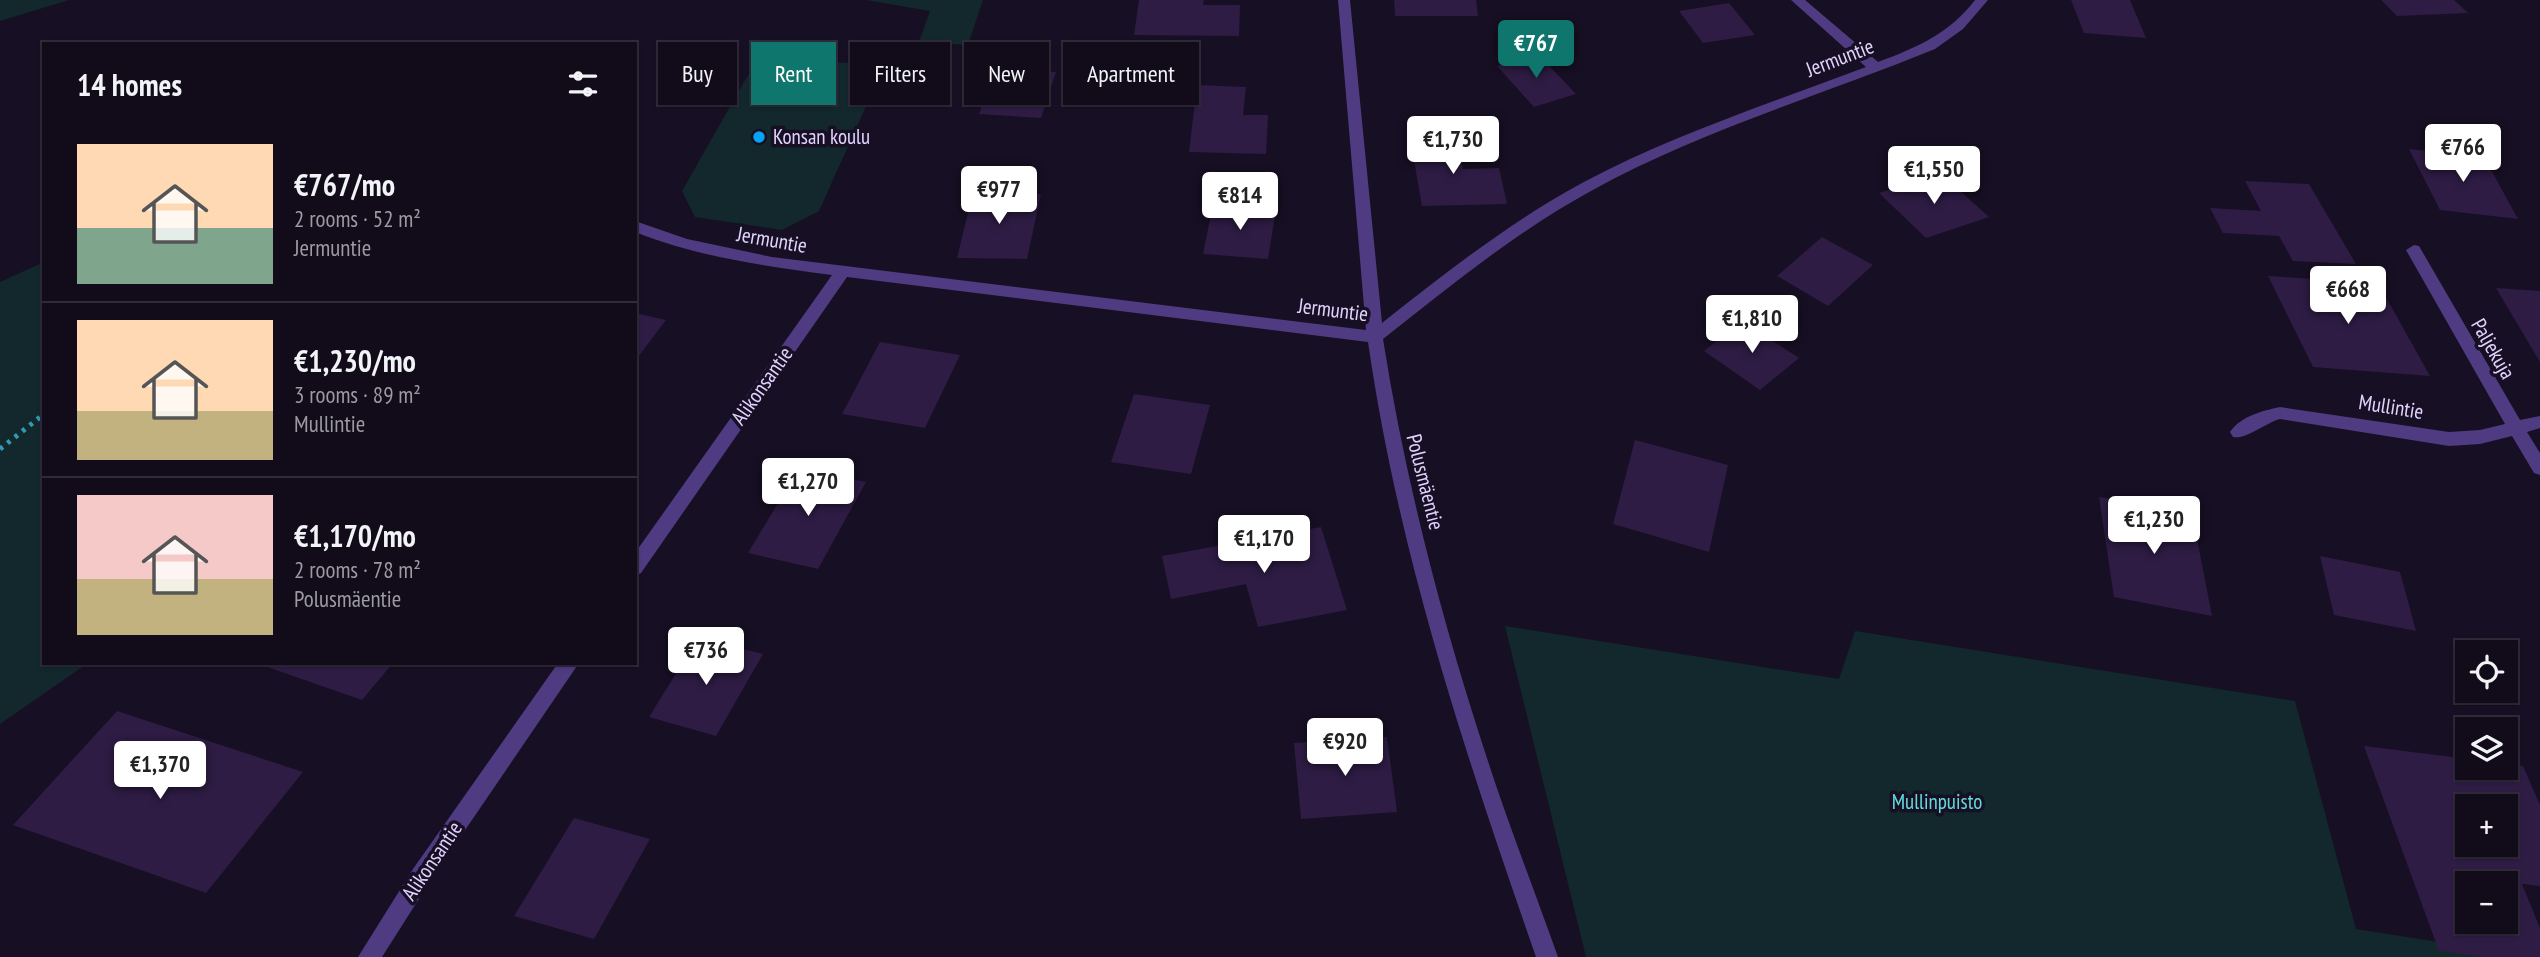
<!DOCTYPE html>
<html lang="en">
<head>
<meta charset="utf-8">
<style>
	body { margin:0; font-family:"PT Sans Narrow",sans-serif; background:#1e1927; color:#f1f3f6; height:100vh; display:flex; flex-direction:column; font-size:26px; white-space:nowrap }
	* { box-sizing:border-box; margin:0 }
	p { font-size:23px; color:#9c9ba2 }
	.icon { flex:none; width:38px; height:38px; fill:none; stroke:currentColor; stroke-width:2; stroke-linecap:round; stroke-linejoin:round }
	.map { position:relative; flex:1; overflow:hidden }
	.sheet { position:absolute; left:42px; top:42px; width:595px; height:623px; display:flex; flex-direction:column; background:#110b1a; border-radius:0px; box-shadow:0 2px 5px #0004,0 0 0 2px #302b39 }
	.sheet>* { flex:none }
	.guide { position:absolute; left:658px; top:42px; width:665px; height:63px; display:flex; gap:14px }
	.controls { position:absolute; left:2455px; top:640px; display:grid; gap:14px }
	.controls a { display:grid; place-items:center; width:63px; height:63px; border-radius:0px; background:#110b1a; box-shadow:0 2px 5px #0004,0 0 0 2px #302b39; font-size:35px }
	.price { position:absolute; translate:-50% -60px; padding:0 16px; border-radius:7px; background:#fff; color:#222; font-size:23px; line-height:46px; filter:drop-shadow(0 2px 4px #0008) }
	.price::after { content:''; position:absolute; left:50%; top:42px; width:21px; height:16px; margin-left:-10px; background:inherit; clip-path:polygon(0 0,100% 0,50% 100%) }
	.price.active { background:#0f766e; color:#fff }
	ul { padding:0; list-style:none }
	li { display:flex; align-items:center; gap:21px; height:175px; padding:0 35px }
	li+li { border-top:2px solid #302b39 }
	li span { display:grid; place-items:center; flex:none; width:196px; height:140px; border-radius:0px; color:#555 }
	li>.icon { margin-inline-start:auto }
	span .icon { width:84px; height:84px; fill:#fffc; stroke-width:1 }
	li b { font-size:30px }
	h2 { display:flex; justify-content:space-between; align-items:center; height:84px; padding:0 35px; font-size:30px }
	.pill { padding:0 24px; border-radius:0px; background:#110b1a; box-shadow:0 2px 5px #0004,0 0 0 2px #302b39; font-size:24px; line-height:63px }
	.pill.active { background:#0f766e; color:#fff }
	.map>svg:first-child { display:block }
	.green { fill:#12282d }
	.building { fill:#2e1c44; fill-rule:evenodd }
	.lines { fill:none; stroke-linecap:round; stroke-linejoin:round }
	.path { stroke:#329ab2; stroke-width:5; stroke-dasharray:3.5 6; stroke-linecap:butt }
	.minor { fill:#4f3b81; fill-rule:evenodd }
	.poi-dot { fill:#07a3f5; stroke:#170f23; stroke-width:2.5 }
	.labels { text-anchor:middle; stroke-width:7; stroke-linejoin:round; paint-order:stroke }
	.street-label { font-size:21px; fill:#e2d3fe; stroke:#170f23 }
	.poi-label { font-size:21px; fill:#e2d3fe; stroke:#170f23; text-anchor:start }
	.park-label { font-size:21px; fill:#61dcdb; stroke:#170f23 }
</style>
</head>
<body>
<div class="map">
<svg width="2540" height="957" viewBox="0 0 2540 957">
	<rect width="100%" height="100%" fill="#170f23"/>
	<g class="green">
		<polygon points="0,0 69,0 0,21"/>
		<polygon points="866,0 983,0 968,45 919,42 930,11"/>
		<polygon points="794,60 849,63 877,82 819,211 782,230 695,217 682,191 748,75"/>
		<polygon points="44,262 44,663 88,663 0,724 0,282"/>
		<polygon points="1505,626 1839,679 1855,631 2295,701 2356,929 2534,957 1586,957"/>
	</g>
	<g class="building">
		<polygon points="1139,0 1204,0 1203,5 1240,5 1239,36 1134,35"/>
		<polygon points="1394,0 1476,0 1478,16 1395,16"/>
		<polygon points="2071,0 2130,0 2146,38 2084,33"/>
		<polygon points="2381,0 2454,0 2468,13 2397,16"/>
		<polygon points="1729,3 1755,35 1703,43 1679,11"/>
		<polygon points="1538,54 1576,94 1534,107 1497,66"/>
		<polygon points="996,68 1056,72 1041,118 979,114"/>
		<polygon points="1197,85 1246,87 1243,115 1268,115 1266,154 1189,152"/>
		<polygon points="1456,136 1463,169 1499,168 1507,204 1422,206 1410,137"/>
		<polygon points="2409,149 2484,157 2518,219 2440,210"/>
		<polygon points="1941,174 1989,217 1926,238 1879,193"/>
		<polygon points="2245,181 2309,184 2356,264 2293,261 2279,236 2223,233 2210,208 2261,211"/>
		<polygon points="973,192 1041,194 1027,259 957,258"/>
		<polygon points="1213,204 1276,209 1268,259 1203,254"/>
		<polygon points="1822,237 1873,265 1828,306 1777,276"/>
		<polygon points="2268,276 2378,283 2430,376 2313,367"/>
		<polygon points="2496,288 2540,291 2540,362"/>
		<polygon points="635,313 666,320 635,361"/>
		<polygon points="1743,321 1799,358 1760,390 1704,351"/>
		<polygon points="880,342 960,355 925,428 842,414"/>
		<polygon points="1134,394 1210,405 1191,474 1111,462"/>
		<polygon points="1635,440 1728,465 1709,552 1613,524"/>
		<polygon points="799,468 866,482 818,569 748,553"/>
		<polygon points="2099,497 2192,513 2212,616 2114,597"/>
		<polygon points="1321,527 1347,610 1258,627 1246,584 1171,599 1162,556"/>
		<polygon points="2320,556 2400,572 2416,631 2334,615"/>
		<polygon points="698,638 763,654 716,736 649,717"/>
		<polygon points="256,663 393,663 362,700"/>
		<polygon points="117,711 303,772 206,893 13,825"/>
		<polygon points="1387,737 1397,812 1301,819 1294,743"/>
		<path d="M2364,746L2468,759V768H2506V764L2523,766L2540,805V886L2522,884L2540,928V957H2483L2439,951ZM2468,807H2506V845H2468ZM2468,884H2506V922H2468Z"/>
		<polygon points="574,818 650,839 594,939 514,916"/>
	</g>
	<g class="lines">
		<polyline class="path" points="0,449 44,414"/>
		<g class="minor">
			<path d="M1338,0H1350L1382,323C1445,273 1510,222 1582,183C1672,135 1771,103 1866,67L1791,0H1805L1878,62C1916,48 1950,33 1975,0H1988L1963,29L1935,49C1820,96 1699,131 1591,191C1516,232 1450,286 1383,339C1405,479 1441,617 1485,752C1507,821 1534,889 1558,957H1536C1465,753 1399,556 1368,342L847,277L641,573L635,576V553L832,275C765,266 698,257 635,232V221L687,239L772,257L1366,330Z"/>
			<path d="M2414,245L2419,246L2520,420L2540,416V428L2527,432L2540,453V475L2534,473L2512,436L2480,444L2449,446L2280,419C2265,423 2246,440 2233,437L2230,432C2241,416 2262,411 2280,407L2449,432L2480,430L2505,424L2406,250Z"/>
			<polygon points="558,663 579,663 429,883 382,957 358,957 413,869"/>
		</g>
	</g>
	<circle class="poi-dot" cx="759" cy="137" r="7"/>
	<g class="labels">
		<g class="street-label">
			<text transform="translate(1840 58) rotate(-21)" y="7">Jermuntie</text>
			<text transform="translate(772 240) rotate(10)" y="7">Jermuntie</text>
			<text transform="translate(1333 310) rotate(7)" y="7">Jermuntie</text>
			<text transform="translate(2493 349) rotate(60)" y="7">Paljekuja</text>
			<text transform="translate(762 386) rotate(-55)" y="7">Alikonsantie</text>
			<text transform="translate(2391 407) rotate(9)" y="7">Mullintie</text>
			<text transform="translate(1425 482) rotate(76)" y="7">Polusmäentie</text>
			<text transform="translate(432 861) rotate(-56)" y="7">Alikonsantie</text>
		</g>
		<g class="poi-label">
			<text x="773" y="144">Konsan koulu</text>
		</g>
		<g class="park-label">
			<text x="1937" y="809">Mullinpuisto</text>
		</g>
	</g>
</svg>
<div class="controls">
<a><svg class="icon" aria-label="locate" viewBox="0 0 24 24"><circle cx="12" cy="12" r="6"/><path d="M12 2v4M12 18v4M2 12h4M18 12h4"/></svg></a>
<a><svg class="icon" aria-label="layers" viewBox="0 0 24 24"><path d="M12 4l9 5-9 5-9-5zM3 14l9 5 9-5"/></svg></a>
<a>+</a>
<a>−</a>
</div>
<b class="price active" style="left:1536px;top:80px">€767</b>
<b class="price" style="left:1453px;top:176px">€1,730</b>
<b class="price" style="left:2463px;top:184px">€766</b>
<b class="price" style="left:1934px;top:206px">€1,550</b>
<b class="price" style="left:999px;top:226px">€977</b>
<b class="price" style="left:1240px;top:232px">€814</b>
<b class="price" style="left:2348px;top:326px">€668</b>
<b class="price" style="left:1752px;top:355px">€1,810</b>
<b class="price" style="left:808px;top:518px">€1,270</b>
<b class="price" style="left:2154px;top:556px">€1,230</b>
<b class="price" style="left:1264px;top:575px">€1,170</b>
<b class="price" style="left:706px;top:687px">€736</b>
<b class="price" style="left:1345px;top:778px">€920</b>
<b class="price" style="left:160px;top:801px">€1,370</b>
<div class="guide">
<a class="pill">Buy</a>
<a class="pill active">Rent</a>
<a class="pill">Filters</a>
<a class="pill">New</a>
<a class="pill">Apartment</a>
</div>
<section class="sheet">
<h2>14 homes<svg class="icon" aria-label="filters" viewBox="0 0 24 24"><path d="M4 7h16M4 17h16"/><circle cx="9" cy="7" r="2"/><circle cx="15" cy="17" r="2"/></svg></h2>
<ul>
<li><span style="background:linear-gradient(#ffd9b3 60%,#7fa58c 0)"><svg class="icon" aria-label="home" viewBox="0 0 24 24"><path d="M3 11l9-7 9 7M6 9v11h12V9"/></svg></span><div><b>€767/mo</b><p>2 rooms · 52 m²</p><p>Jermuntie</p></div></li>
<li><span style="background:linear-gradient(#ffd9b3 65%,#c2b280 0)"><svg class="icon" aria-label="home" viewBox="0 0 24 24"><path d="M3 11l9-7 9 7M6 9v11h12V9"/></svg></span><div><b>€1,230/mo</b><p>3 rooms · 89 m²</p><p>Mullintie</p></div></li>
<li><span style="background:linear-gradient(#f6c9c9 60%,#c2b280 0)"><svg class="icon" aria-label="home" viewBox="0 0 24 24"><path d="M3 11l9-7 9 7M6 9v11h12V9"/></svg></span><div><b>€1,170/mo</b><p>2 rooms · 78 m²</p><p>Polusmäentie</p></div></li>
</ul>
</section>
</div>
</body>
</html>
